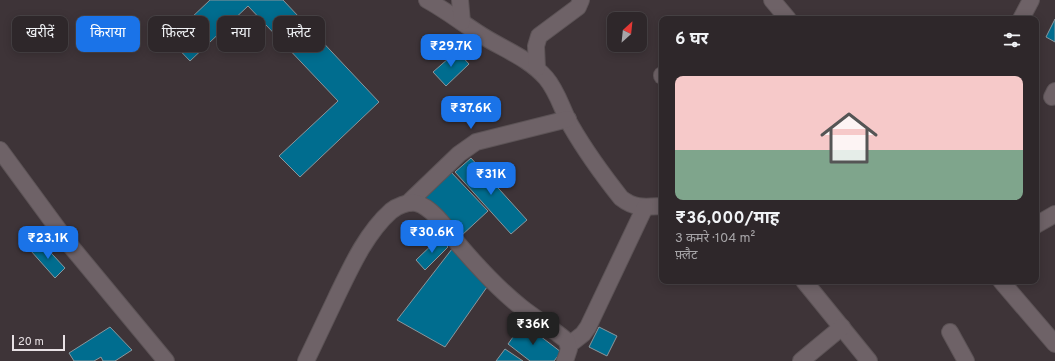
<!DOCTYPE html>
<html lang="hi">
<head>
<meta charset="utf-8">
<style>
	body { margin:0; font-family:Overpass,"Noto Sans Devanagari",sans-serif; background:#362f32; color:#f1f3f6; height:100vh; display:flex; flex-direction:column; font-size:15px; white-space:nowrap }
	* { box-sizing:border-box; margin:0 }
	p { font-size:13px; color:#a7a5a8 }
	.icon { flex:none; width:22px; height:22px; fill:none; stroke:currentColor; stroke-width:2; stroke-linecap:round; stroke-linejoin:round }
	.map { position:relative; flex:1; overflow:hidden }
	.sheet { position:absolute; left:659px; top:16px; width:380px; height:268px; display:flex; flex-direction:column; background:#2e272a; border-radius:8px; box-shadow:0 2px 10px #0003,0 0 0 1px #494447 }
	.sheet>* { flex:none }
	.guide { position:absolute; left:12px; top:16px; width:380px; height:36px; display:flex; gap:8px }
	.needle { width:26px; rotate:27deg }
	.tools { position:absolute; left:607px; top:12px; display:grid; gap:8px }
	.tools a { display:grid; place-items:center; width:40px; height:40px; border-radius:8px; background:#2e272a; box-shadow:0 2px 10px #0003,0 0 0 1px #494447; font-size:20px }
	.scale { position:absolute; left:12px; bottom:10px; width:53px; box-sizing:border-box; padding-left:4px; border:2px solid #e8e1e4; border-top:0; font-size:11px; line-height:14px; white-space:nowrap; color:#e8e1e4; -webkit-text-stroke:3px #3e3438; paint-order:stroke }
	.price { position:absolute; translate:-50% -34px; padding:0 9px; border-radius:8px; background:#1a73e8; color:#fff; font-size:13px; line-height:26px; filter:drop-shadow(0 1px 2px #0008) }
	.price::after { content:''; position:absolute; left:50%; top:24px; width:12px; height:9px; margin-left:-6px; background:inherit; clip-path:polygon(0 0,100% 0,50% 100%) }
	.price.selected { background:#222; color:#fff }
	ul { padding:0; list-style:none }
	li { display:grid; align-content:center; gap:8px; height:212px; padding:0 16px }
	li+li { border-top:1px solid #494447 }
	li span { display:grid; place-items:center; height:124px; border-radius:8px; color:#555 }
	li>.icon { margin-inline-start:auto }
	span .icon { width:72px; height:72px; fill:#fffc; stroke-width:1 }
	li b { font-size:17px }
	h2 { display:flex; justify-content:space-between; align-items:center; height:48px; padding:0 16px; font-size:17px }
	.pill { padding:0 14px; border-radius:8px; background:#2e272a; box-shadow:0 2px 10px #0003,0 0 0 1px #494447; font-size:14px; line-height:36px }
	.pill.selected { background:#1a73e8; color:#fff }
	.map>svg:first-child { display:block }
	.building { fill:#006d8f; stroke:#8b969c }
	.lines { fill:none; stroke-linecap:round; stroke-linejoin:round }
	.street-casing { stroke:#5c5356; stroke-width:18 }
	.street { stroke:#6e6267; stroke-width:16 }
</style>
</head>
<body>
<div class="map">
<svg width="1055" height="361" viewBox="0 0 1055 361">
	<rect width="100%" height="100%" fill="#3e3438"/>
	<g class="building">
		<polygon points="210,0 283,0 379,102 300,177 279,156 338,101 248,6 190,61 169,39"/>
		<polygon points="1055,19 1055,42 1046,37"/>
		<polygon points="457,51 469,64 446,86 433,72"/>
		<polygon points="471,158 527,220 511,234 455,172"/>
		<polygon points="450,171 488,211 461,236 423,196"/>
		<polygon points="439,238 448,247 425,270 416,260"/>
		<polygon points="41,242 65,268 55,278 31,251"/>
		<polygon points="452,249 487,287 445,347 397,320"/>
		<polygon points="523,323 561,352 554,361 530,361 508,344"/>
		<polygon points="110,327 132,350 115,361 103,361 101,357 94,361 74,361 69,353"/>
		<polygon points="599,327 617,336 607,356 589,347"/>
		<polygon points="505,349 523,361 496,361"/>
	</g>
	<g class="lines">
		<defs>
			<g id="street">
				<path d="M427,0C445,10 461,22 478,33C500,48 528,57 546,78C558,92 562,110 571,126C586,152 602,174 621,198C635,209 645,207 662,206"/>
				<polyline points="460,0 462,22"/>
				<polyline points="772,0 788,19"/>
				<polyline points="1021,19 1031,0"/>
				<polyline points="537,68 536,46 539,36 578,7 581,0"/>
				<polyline points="662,75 662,76"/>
				<polyline points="1052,97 1055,91"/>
				<polyline points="0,150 69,244 166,361"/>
				<polyline points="408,203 459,154 476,142 568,119"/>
				<polyline points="1036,225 1055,214"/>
				<polyline points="804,281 869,361"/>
				<polyline points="1001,281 1055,344"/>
				<polyline points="950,332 966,361"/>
				<polyline points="569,345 583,334 588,327 645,207"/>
				<path d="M306,361C316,340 326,319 336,298C350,269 366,233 391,211C397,206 407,202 416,203C433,207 449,232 459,245C478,267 498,289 521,307C536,319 553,329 567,341L569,349L565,361"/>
				<polyline points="801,361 842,327"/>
			</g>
		</defs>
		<use href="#street" class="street-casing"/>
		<use href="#street" class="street"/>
	</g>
</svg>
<div class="tools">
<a><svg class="needle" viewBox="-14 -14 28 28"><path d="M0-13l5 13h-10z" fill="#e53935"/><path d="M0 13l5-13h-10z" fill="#a7a5a8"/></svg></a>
</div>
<div class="scale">20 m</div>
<b class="price" style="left:451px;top:68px">₹29.7K</b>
<b class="price" style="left:471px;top:130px">₹37.6K</b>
<b class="price" style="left:491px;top:196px">₹31K</b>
<b class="price" style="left:432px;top:254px">₹30.6K</b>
<b class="price" style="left:48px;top:260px">₹23.1K</b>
<b class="price selected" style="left:533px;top:346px">₹36K</b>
<div class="guide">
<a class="pill">खरीदें</a>
<a class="pill selected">किराया</a>
<a class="pill">फ़िल्टर</a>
<a class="pill">नया</a>
<a class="pill">फ़्लैट</a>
</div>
<section class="sheet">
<h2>6 घर<svg class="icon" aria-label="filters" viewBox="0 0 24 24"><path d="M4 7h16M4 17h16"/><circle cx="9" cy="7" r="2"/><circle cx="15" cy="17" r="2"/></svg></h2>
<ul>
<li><span style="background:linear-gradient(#f6c9c9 60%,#7fa58c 0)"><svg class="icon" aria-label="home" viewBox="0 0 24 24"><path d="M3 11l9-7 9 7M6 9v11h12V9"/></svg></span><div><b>₹36,000/माह</b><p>3 कमरे · 104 m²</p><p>फ़्लैट</p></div></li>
</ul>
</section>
</div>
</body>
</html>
